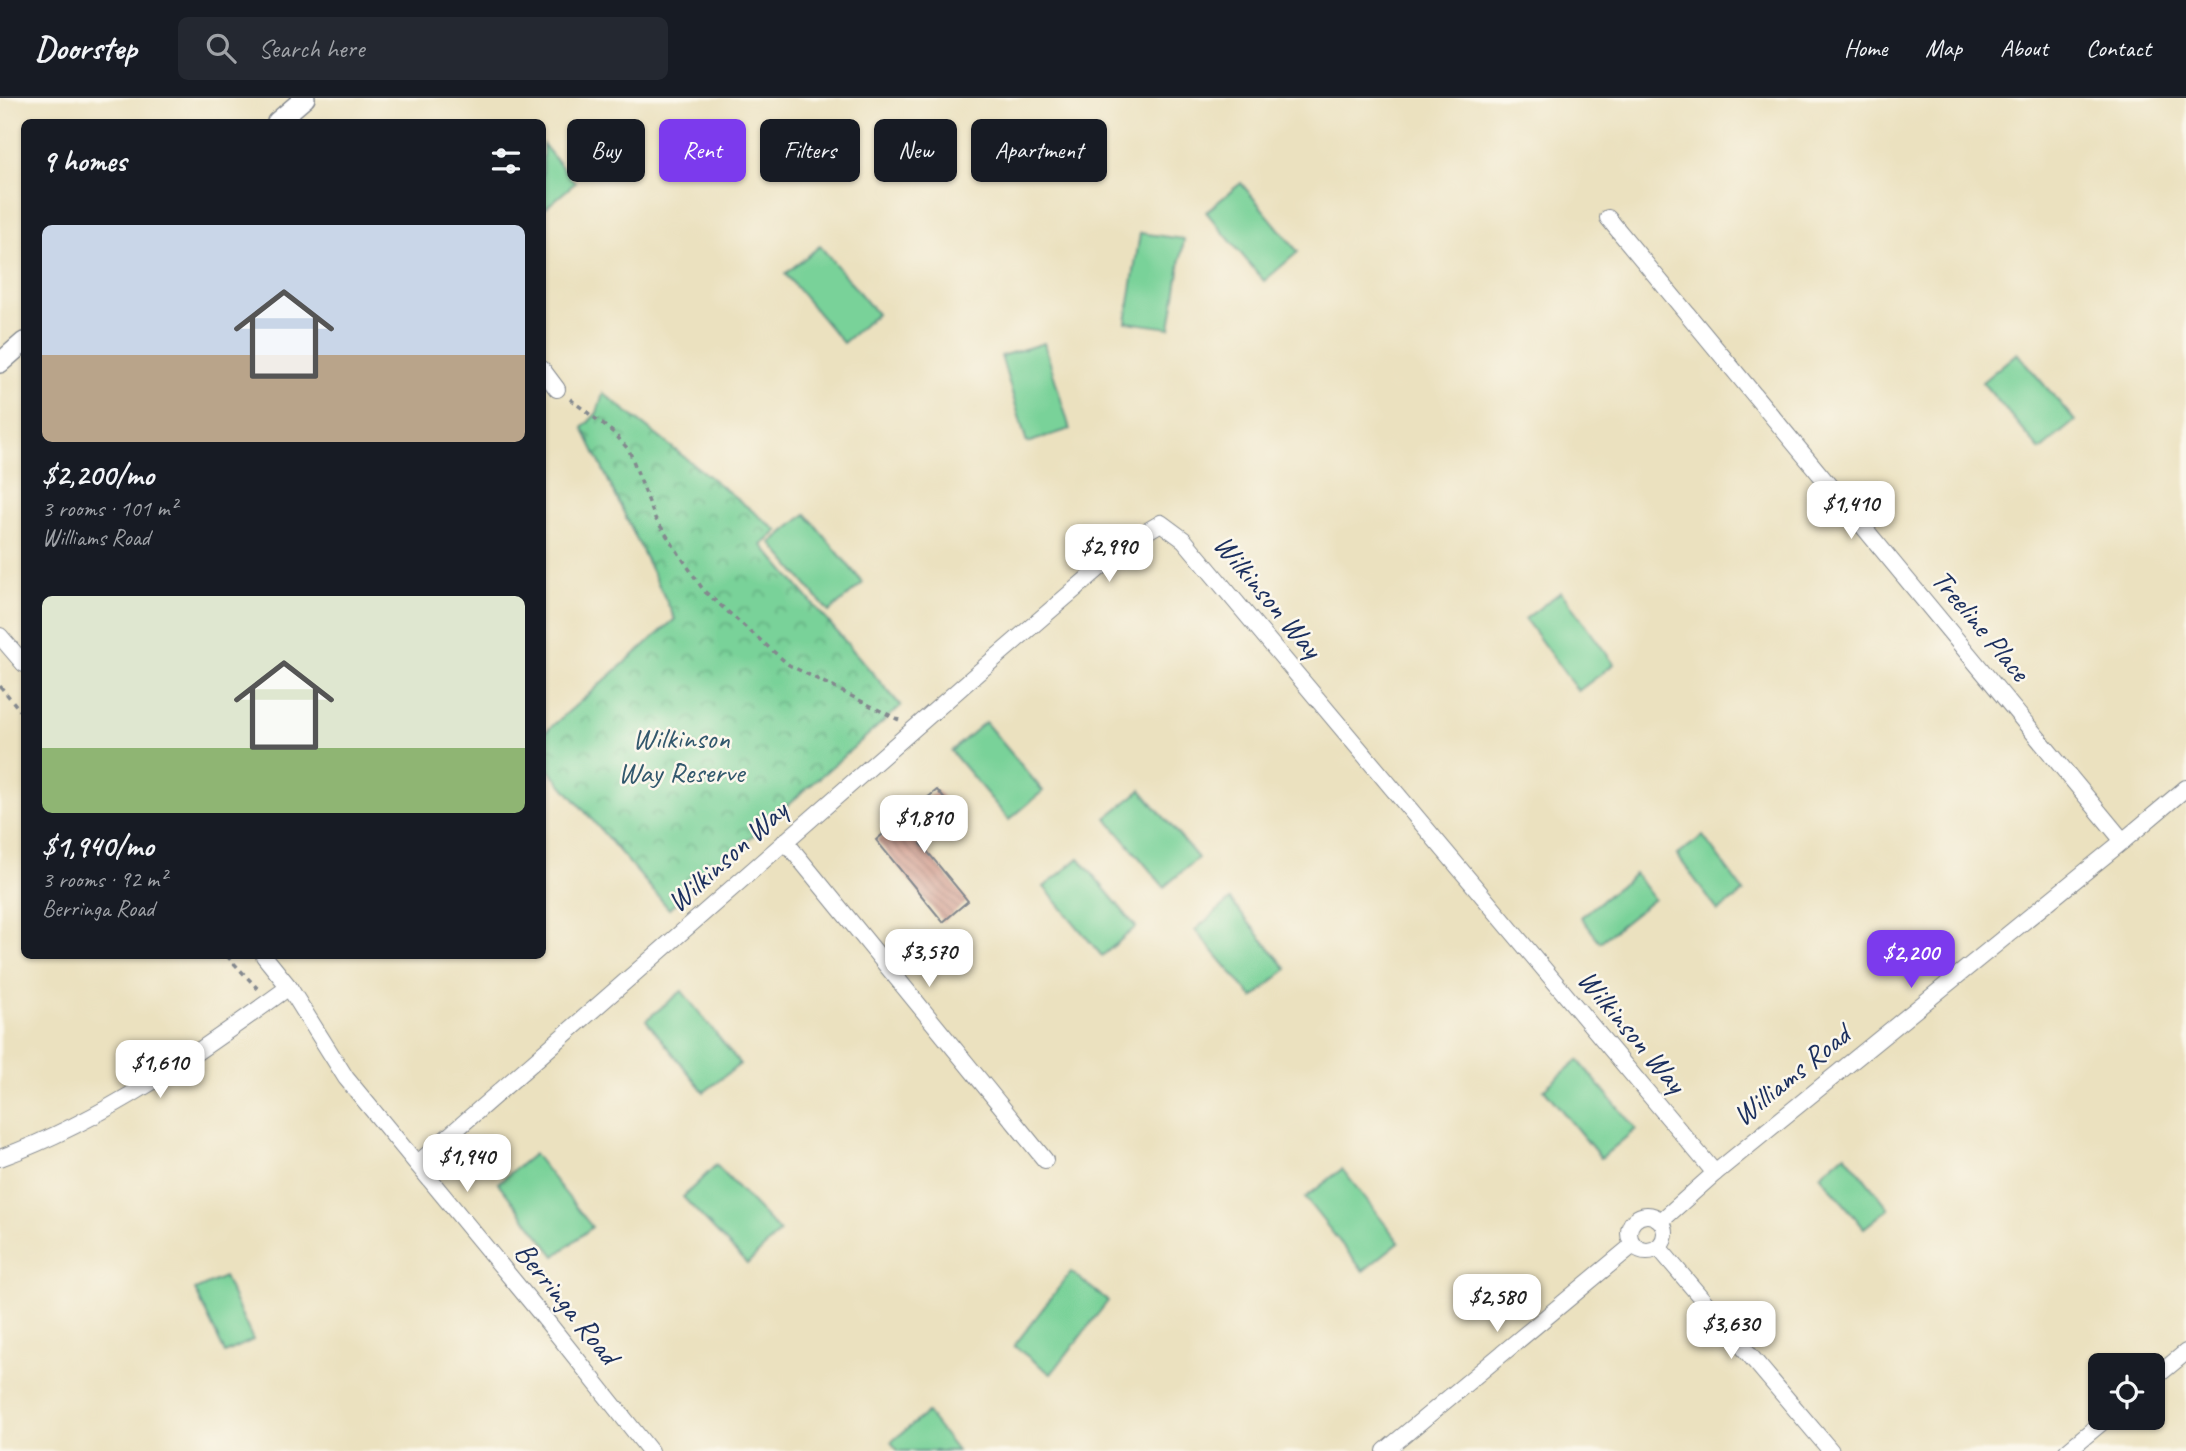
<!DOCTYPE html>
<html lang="en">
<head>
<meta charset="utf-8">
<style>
	body { margin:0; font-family:Caveat,sans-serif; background:#242831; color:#f1f3f6; height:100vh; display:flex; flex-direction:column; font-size:26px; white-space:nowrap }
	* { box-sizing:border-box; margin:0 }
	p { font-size:23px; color:#9ea1a6 }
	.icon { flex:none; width:38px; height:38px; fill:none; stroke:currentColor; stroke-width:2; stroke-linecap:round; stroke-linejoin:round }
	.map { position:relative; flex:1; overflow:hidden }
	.details { position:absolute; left:21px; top:21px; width:525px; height:840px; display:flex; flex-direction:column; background:#171b24; border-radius:10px; box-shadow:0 2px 5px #0004 }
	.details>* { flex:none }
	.guide { position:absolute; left:567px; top:21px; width:665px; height:63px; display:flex; gap:14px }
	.buttons { position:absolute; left:2088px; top:1255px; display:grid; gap:14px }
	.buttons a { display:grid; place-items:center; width:77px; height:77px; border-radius:10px; background:#171b24; box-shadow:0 2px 5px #0004; font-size:35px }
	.price { position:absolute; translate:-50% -60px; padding:0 16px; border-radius:14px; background:#fff; color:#222; font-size:23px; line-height:46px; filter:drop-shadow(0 2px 4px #0008) }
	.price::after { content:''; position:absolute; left:50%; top:42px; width:21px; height:16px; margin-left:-10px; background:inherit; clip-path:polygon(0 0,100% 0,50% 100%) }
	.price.on { background:#7c3aed; color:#fff }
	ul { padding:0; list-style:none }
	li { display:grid; align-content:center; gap:14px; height:371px; padding:0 21px }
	li span { display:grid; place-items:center; height:217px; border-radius:10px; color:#555 }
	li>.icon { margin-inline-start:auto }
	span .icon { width:126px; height:126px; fill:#fffc; stroke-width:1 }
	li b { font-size:30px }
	h2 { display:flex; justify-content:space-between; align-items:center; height:84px; padding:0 21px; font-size:30px }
	.tag { padding:0 24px; border-radius:10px; background:#171b24; box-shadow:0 2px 5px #0004; font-size:24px; line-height:63px }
	.tag.on { background:#7c3aed; color:#fff }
	header { display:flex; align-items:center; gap:42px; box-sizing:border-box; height:98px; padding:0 35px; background:#171b24; border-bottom:2px solid #363941 }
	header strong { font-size:33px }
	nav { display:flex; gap:38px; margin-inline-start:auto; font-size:24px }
	.search { width:490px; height:63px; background:#242831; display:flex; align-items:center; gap:18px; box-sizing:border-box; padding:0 24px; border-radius:10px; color:#9ea1a6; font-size:26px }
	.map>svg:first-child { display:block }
	.park { fill:url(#park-crowns); stroke:#4a807c; stroke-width:2 }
	.pitch { fill:#79d299; stroke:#4a807c; stroke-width:2 }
	.building { fill:url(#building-back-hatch) }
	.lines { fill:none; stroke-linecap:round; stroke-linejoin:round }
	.minor-casing { stroke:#83888e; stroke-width:18 }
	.tertiary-casing { stroke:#83888e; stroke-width:22 }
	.path { stroke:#83888e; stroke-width:3.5; stroke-dasharray:5 5; stroke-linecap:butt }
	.minor { stroke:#fff; stroke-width:16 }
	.tertiary { stroke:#fff; stroke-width:19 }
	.labels { text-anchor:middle; stroke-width:5; stroke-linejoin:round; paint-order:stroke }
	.street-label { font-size:30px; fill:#1b2f5e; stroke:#fbf7ec }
	.park-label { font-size:30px; fill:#32586d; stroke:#fbf7ec }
</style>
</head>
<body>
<header>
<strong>Doorstep</strong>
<div class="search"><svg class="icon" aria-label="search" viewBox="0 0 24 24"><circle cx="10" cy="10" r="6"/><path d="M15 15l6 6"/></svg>Search here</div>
<nav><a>Home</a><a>Map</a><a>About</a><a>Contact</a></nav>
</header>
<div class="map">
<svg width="2186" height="1353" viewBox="0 0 2186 1353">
	<defs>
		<pattern id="park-crowns" width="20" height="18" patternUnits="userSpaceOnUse" patternTransform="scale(1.75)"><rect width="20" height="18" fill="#79d299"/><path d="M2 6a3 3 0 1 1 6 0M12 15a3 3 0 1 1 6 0" fill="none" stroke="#62ab80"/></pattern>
		<pattern id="building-back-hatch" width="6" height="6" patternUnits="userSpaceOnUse" patternTransform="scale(1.75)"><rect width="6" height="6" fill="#d19b8d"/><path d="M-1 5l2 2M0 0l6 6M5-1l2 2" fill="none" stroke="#a97f76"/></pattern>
	</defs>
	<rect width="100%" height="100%" fill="#fbf7ec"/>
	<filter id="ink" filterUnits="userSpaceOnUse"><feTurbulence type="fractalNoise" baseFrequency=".0143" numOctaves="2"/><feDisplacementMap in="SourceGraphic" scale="14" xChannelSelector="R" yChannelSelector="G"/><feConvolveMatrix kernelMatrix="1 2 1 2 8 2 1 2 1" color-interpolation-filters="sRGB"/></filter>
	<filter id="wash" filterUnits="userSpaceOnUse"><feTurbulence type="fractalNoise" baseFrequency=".00686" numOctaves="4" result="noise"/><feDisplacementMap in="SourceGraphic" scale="28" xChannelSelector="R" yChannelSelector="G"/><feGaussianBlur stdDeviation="1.57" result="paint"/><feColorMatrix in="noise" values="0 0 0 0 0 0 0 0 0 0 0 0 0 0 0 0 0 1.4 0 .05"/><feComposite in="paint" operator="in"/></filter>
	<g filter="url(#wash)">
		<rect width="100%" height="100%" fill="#ebe1bf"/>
		<polygon class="park" points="603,295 778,433 762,447 901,608 669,811 543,665 543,636 675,521 583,330 597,315"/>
		<g class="pitch">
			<polygon points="543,46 575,85 543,112 542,112"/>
			<polygon points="1241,85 1298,154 1264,183 1206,114"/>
			<polygon points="1140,135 1184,141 1170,230 1126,224"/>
			<polygon points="820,148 877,216 843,245 785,176"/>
			<polygon points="1044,245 1070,331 1027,345 1001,258"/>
			<polygon points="2017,255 2075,323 2040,352 1982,284"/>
			<polygon points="806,416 863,485 829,514 771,445"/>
			<polygon points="1561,494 1614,566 1578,593 1525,521"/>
			<polygon points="985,624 1043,693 1009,722 951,653"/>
			<polygon points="1141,692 1198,760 1164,789 1106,720"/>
			<polygon points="1703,738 1744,794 1718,813 1677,757"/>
			<polygon points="1079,760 1136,829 1102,858 1044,789"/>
			<polygon points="1635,776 1654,801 1600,844 1581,819"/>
			<polygon points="1230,802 1287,871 1253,900 1195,832"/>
			<polygon points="682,893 740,966 704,994 646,922"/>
			<polygon points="1578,962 1636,1031 1601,1060 1544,991"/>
			<polygon points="534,1056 592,1129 555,1158 498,1085"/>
			<polygon points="1845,1056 1889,1110 1864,1130 1820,1077"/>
			<polygon points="716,1067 780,1134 747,1166 683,1099"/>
			<polygon points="1342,1071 1399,1144 1363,1173 1305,1100"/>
			<polygon points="1071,1174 1108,1203 1051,1276 1014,1248"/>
			<polygon points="224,1179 253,1242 225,1255 195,1192"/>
			<polygon points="927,1315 957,1353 898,1353 891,1344"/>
		</g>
		<g id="blocks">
			<polygon class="building" points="937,692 957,716 921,746 968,803 943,824 876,742"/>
		</g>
	</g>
	<g filter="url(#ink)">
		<use href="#blocks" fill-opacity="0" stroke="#83888e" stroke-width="2"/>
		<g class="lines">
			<defs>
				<g id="minor">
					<polyline points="1608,120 2123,743"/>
					<polyline points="542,271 557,291"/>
					<polyline points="0,538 24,566"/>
					<polyline points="785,743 1045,1062"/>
					<polyline points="264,858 289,889 346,980 545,1221 650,1353"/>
					<path d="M0,1060C107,1021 198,955 289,889"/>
					<polyline points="418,1065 980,573 1132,442 1161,425 1184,442 1715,1075"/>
					<circle cx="1647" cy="1135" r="18"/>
					<polyline points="1661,1123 1715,1075 2123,743 2186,690"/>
					<polyline points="1659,1150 1831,1353"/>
					<polyline points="2152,1282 2186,1254"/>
					<polyline points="1385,1353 1633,1147"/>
					<polyline points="2067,1353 2107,1320"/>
				</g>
				<g id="tertiary">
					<polyline points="277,24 305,0"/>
					<polyline points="0,265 24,244"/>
				</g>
			</defs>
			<use href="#minor" class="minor-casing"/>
			<use href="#tertiary" class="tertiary-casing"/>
			<g class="path">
				<polyline points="570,301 614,335 629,352 655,420 704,493 789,567 899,622"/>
				<polyline points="0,588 24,617"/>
				<polyline points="227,858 259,892"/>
			</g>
			<use href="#minor" class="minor"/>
			<use href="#tertiary" class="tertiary"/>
		</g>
	</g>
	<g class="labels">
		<g class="street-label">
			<text transform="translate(1268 498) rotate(50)" y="10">Wilkinson Way</text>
			<text transform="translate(1981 527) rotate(50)" y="10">Treeline Place</text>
			<text transform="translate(727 758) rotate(-42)" y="10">Wilkinson Way</text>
			<text transform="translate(1632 933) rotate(50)" y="10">Wilkinson Way</text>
			<text transform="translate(1791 977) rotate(-39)" y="10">Williams Road</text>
			<text transform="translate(567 1205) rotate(51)" y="10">Berringa Road</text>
		</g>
		<g class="park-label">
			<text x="681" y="650">Wilkinson<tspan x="681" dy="34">Way Reserve</tspan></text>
		</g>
	</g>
</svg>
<div class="buttons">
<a><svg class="icon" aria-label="locate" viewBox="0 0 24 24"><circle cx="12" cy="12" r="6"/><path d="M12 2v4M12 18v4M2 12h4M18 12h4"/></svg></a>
</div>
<b class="price" style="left:1851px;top:443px">$1,410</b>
<b class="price" style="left:1109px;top:486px">$2,990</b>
<b class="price" style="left:924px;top:757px">$1,810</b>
<b class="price" style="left:929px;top:891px">$3,570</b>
<b class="price on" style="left:1911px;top:892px">$2,200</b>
<b class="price" style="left:160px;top:1002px">$1,610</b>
<b class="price" style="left:467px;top:1096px">$1,940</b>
<b class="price" style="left:1497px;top:1236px">$2,580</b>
<b class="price" style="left:1731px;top:1263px">$3,630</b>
<div class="guide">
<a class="tag">Buy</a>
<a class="tag on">Rent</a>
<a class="tag">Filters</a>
<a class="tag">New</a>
<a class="tag">Apartment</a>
</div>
<section class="details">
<h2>9 homes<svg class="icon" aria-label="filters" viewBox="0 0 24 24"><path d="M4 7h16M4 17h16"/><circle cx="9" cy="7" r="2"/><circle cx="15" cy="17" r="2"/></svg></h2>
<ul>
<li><span style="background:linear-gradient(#c9d6e8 60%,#b9a48a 0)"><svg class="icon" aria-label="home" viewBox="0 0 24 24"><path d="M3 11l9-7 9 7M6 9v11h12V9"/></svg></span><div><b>$2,200/mo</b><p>3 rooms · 101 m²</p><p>Williams Road</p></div></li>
<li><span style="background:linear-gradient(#dfe7d0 70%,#8fb573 0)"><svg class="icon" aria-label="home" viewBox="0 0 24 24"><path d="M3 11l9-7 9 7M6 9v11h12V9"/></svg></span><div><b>$1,940/mo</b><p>3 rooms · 92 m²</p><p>Berringa Road</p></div></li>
</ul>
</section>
</div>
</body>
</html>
